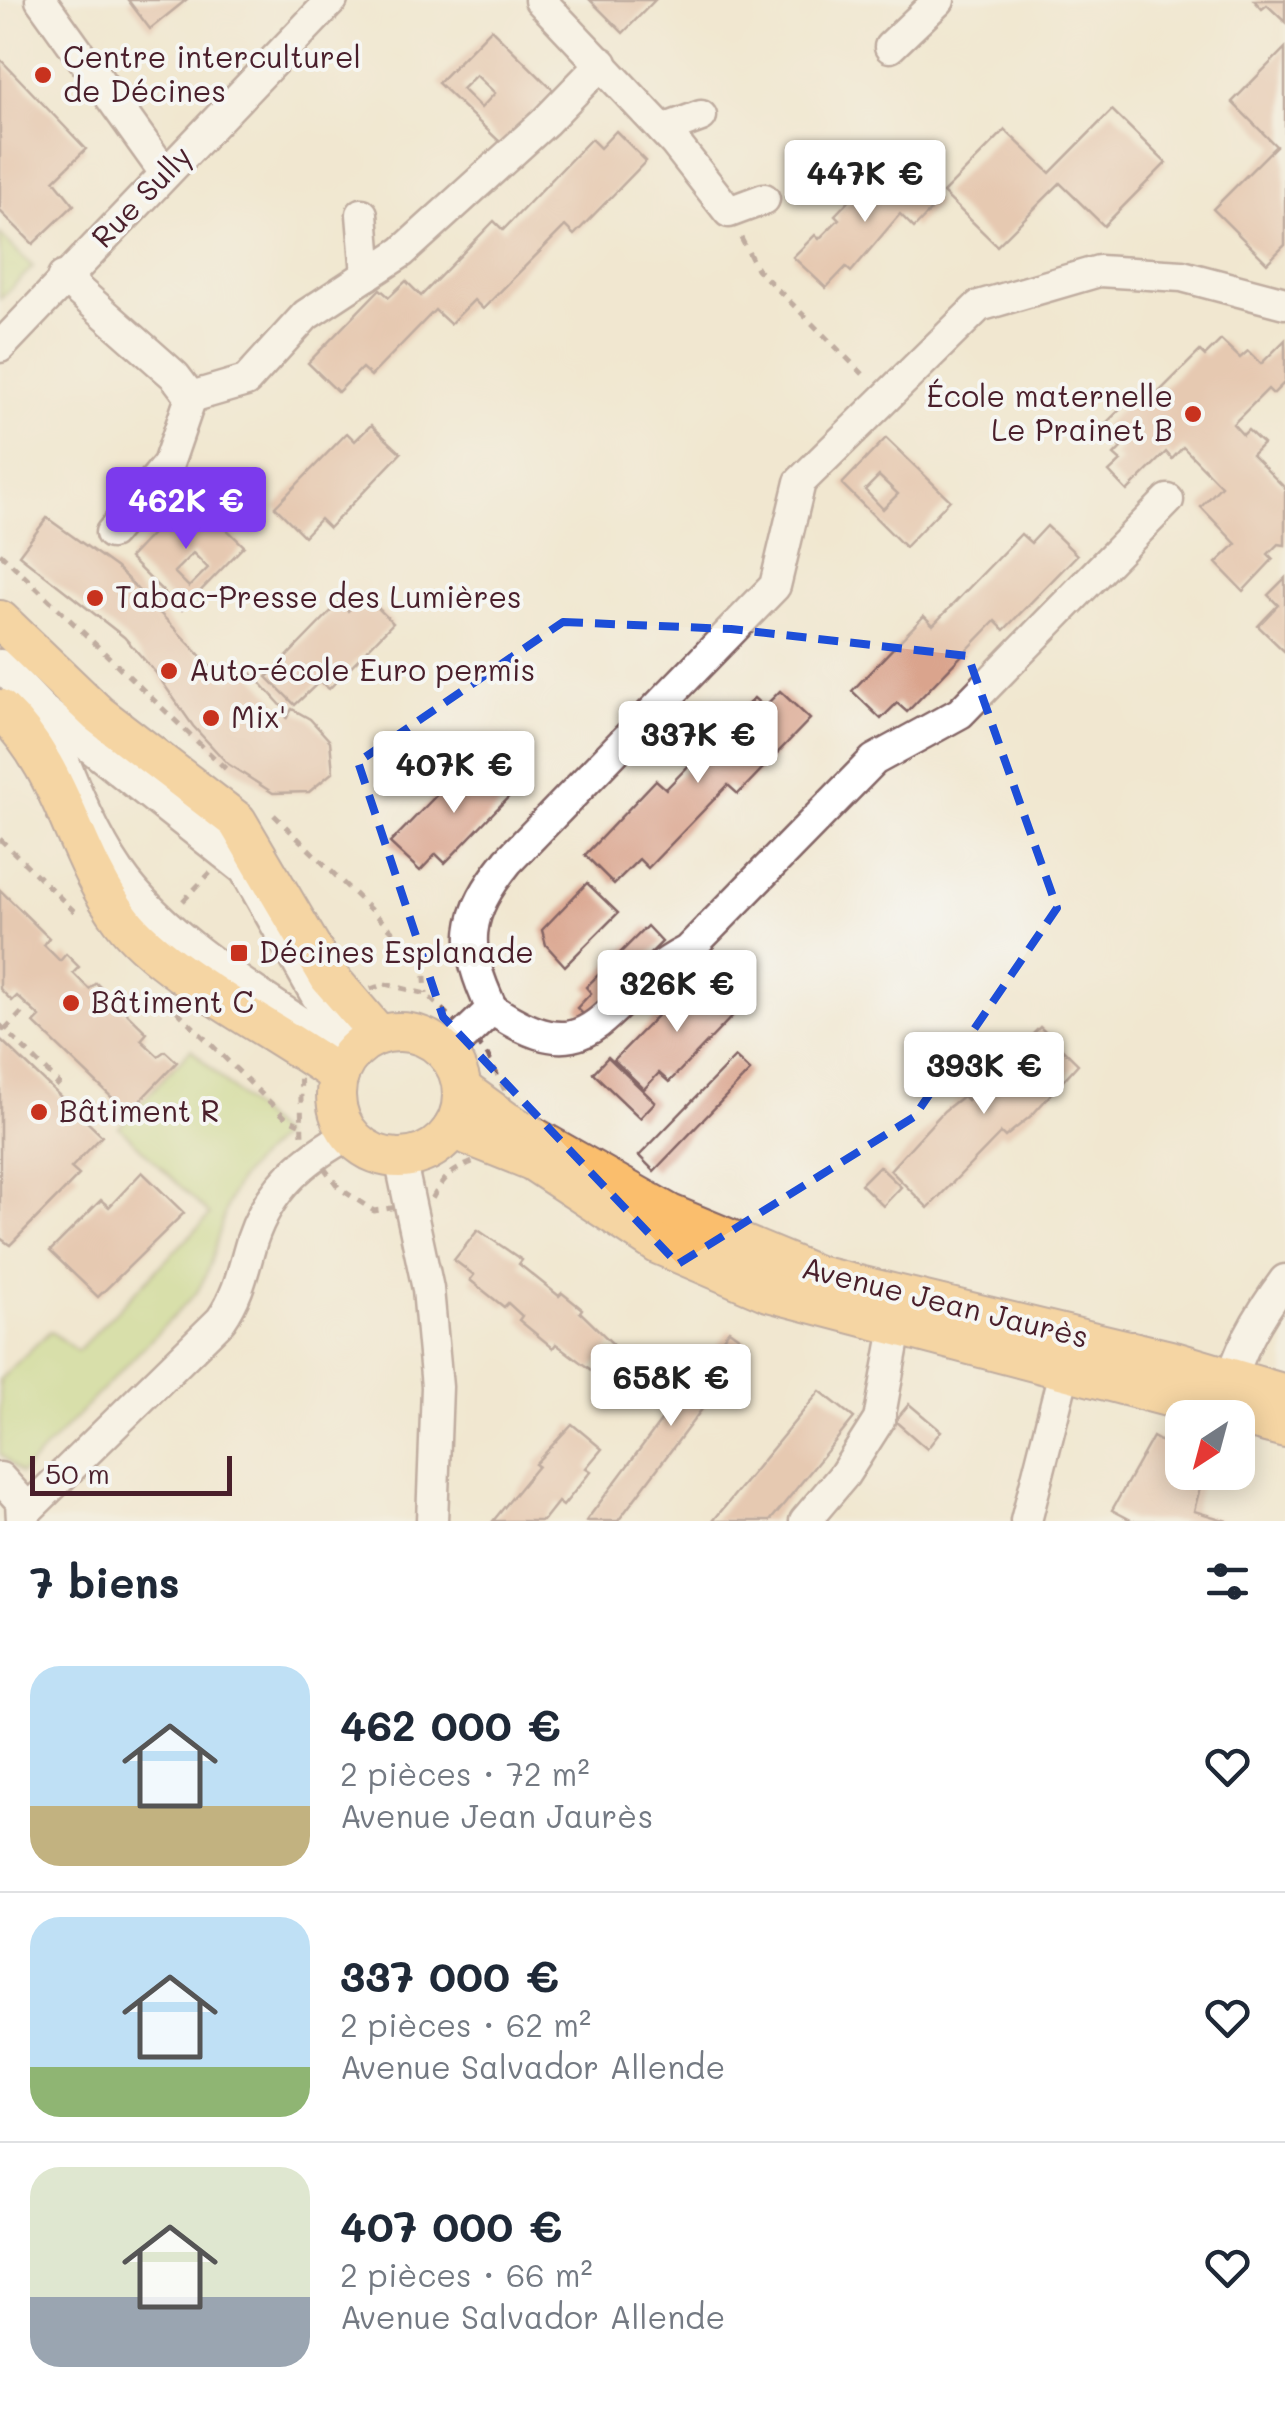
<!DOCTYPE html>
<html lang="fr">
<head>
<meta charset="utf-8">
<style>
	body { margin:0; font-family:Mali,sans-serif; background:#f6f6f7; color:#1f2937; height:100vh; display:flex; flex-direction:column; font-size:38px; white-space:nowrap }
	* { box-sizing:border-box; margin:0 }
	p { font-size:32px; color:#747a83 }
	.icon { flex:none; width:55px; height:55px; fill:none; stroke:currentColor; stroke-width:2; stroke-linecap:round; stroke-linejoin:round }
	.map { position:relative; height:1521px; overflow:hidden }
	.side { display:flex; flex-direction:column; background:#fff; flex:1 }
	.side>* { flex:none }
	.needle { width:65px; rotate:216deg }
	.tools { position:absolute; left:1165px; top:1400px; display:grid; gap:20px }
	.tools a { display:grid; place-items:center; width:90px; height:90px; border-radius:20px; background:#fff; box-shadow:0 5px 25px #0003; font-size:50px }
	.scale { position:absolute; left:30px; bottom:25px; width:202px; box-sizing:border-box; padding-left:10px; border:5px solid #4a1f2b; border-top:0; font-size:28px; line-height:35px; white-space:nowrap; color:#4a1f2b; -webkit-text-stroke:8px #f6f6f2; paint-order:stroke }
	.price { position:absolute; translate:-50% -85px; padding:0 22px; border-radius:10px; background:#fff; color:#222; font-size:32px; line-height:65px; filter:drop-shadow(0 2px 5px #0008) }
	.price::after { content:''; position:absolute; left:50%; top:60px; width:30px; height:22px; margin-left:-15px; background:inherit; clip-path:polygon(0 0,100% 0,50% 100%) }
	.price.selected { background:#7c3aed; color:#fff }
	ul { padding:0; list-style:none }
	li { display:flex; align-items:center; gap:30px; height:250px; padding:0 30px }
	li+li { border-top:2px solid #e0e1e3 }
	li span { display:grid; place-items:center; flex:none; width:280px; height:200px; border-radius:30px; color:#555 }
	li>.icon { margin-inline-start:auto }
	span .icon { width:120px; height:120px; fill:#fffc; stroke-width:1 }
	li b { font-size:42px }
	h2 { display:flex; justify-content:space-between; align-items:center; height:120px; padding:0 30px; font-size:42px }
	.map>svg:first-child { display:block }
	.green { fill:#bad57b; stroke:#827a53; stroke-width:2.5 }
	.building { fill:#daa48d; fill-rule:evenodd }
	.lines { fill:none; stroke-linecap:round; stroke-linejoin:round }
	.minor-casing { stroke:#846565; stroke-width:35 }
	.major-casing { stroke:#846565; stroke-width:42 }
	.path { stroke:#846565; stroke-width:5; stroke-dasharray:8 8; stroke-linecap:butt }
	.minor { stroke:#fff; stroke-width:30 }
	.major { stroke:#fabe6d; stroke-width:38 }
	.marked { fill:none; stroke:#1d4ed8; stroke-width:8; stroke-dasharray:20 12; stroke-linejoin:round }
	.poi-dot { fill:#c8321e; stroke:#f6f6f2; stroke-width:4 }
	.labels { text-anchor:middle; stroke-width:8; stroke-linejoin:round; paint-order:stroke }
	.poi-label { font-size:30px; fill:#4a1f2b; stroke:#f6f6f2; text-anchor:start }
	.street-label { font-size:30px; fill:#4a1f2b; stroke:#f6f6f2 }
</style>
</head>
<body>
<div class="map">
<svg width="1285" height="1521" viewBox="0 0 1285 1521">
	<rect width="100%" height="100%" fill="#f6f6f2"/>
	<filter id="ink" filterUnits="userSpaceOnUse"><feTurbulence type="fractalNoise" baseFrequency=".01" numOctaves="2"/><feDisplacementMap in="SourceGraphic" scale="20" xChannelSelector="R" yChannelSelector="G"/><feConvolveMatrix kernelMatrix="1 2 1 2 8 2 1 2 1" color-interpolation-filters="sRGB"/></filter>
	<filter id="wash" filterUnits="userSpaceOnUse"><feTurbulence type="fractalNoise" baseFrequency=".0048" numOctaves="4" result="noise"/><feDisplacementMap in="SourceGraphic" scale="40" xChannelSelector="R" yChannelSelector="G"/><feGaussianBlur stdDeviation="2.25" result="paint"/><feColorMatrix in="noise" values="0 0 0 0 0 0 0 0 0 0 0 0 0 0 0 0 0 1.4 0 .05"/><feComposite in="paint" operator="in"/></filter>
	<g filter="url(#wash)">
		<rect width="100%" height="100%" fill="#f1e7d0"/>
		<g class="green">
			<polygon points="0,234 33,267 0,299"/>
			<path d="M191,1049L281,1136C265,1152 245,1168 234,1189C218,1222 217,1259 197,1292L21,1474L0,1454V1379L50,1331L77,1351L210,1215L119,1127Z"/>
		</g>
		<g id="blocks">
			<g class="building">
				<polygon points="128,0 186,0 150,29"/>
				<polygon points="590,0 655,0 623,33"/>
				<polygon points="1254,0 1285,0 1285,22 1267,5 1262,9"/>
				<path d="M491,29L554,91L502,144L438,83ZM476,75L495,93L481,108L462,89Z"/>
				<polygon points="1285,48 1285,245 1267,263 1213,209 1276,146 1232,102"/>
				<polygon points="0,59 86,149 54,180 74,205 33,244 0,211"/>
				<polygon points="1112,110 1166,163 1104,226 1060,183 997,246 943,193 1005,130 1050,173"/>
				<polygon points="616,131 646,161 574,235 565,226 483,309 474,300 450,324 435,310 371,376 362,368 338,392 308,363 380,289 389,297 406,281 421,296 494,221 503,230 591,139 600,148"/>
				<polygon points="899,165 938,203 914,228 900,214 851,272 846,267 826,288 793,257 815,235 819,239 839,219 835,215 866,183 873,191"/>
				<polygon points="1221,340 1240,358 1248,351 1261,364 1285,340 1285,382 1273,394 1268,389 1233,424 1243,435 1248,430 1263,444 1252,455 1285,488 1285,545 1278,544 1268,554 1273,559 1243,591 1216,563 1236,544 1201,507 1221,486 1183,447 1172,459 1166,452 1127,491 1109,472 1121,461 1114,455 1121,448 1101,428 1144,386 1155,396 1200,351 1205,356"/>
				<polygon points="371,425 401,453 329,528 320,519 304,536 275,507 347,433 355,441"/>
				<path d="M886,438L950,500L905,547L842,484ZM879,476L898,494L883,509L865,490Z"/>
				<path d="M190,494L244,546L182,610L129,558ZM193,553L208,568L189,587L174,572Z"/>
				<polygon points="47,518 117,568 214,670 220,666 228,680 246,667 288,713 286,719 292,709 310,719 330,741 333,772 309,792 273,793 228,764 193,726 156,673 124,637 19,555"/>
				<polygon points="1047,526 1077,555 1004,630 995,621 907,712 897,703 881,719 852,691 924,616 933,625 1021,534 1031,543"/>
				<polygon points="1285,578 1285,652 1258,626 1278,605 1268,595"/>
				<polygon points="364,594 393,623 329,689 320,681 295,705 267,677 340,602 348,611"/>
				<polygon points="780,691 810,719 738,794 728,785 648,868 639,859 614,884 585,855 656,780 666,789 754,698 764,707"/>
				<polygon points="487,760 517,788 445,863 436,854 420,871 390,843 463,768 471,777"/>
				<polygon points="587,883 618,913 565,966 546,945 542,930"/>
				<polygon points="0,890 49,938 44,945 60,961 66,954 79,967 73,973 89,989 96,983 147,1033 141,1040 158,1056 165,1051 177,1062 128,1113 34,1023 40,1017 28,1006 17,996 12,1001 0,989"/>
				<polygon points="647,926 662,942 586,1017 577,1008 591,993 586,987"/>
				<polygon points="712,978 741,1007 669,1082 659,1073 644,1089 614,1060 678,994 687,1003"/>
				<polygon points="1040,1027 1078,1064 1032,1115 1005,1137 1001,1133 928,1208 890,1170 944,1111 963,1096 967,1100"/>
				<polygon points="0,1039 102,1136 71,1168 79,1175 10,1245 0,1238"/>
				<polygon points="608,1057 655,1102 640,1118 593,1073"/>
				<polygon points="735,1057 750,1071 654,1171 639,1156"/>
				<polygon points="879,1166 901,1187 883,1206 861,1184"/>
				<polygon points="142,1172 184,1213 98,1297 50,1251 101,1200 109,1207"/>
				<polygon points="478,1230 522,1260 519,1264 559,1296 562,1293 582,1309 580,1312 613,1344 591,1370 556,1344 553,1348 519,1320 522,1316 508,1303 504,1307 470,1280 474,1275 454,1260"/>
				<polygon points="729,1330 750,1345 618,1521 586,1521"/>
				<polygon points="820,1391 854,1418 770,1521 713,1521"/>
				<polygon points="909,1404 941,1431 927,1449 895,1421"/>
				<polygon points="572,1424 602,1449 586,1468 591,1471 563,1506 558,1502 543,1521 493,1521 538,1466 535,1464"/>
				<polygon points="1153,1437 1172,1448 1182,1448 1182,1472 1204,1472 1194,1511 1227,1521 1133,1521 1112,1510"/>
			</g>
		</g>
	</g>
	<g filter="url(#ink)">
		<use href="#blocks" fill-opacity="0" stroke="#846565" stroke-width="2.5"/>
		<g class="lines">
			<defs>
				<g id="minor">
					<polyline points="41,0 165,173"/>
					<polyline points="540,0 675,143 729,212 764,199"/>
					<polyline points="890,47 939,0"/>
					<polyline points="663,130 701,116"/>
					<polyline points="362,214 367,275"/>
					<polyline points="63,277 175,376 191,397 168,464 111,533"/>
					<polyline points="0,347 332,0"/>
					<polyline points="191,397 246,381 306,315 402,252 545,122 602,63"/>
					<polyline points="0,665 43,710 245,870 350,1055"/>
					<path d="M44,713C67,766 86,824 119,872C167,942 269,1000 339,1048"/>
					<path d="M492,1009C600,1082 599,995 687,951L874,760L960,713L1168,500"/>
					<path d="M446,1053L492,1009C462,945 464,916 508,861L775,586L800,482L979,306L1099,271L1182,276L1285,303"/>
					<polyline points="400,1158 428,1289 437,1387 432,1521"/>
					<path d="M1226,1397C1238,1351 1257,1318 1285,1280"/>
					<polyline points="0,1478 21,1501 22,1521"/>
					<path d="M23,1514L221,1320C239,1294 243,1270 252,1240C269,1189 303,1159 350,1134"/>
					<polyline points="805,1521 844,1475 879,1420 896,1328"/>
					<polyline points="1026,1521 1065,1368"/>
				</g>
				<g id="major">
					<polyline points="0,620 98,714 237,821 329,977 379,1035"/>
					<path d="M0,709C65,771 71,852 122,920C163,975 279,1031 339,1076"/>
					<circle cx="399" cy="1095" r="63"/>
					<polyline points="462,1089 506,1121 670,1214 817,1275 1174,1361 1285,1394"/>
					<polyline points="452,1129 532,1161 659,1245 768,1292 1285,1428"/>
				</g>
			</defs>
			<use href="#minor" class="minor-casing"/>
			<use href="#major" class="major-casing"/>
			<g class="path">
				<polyline points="741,238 757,269 866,377"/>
				<polyline points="0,553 226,769"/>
				<polyline points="274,815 424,962 426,994"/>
				<polyline points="0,839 79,916"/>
				<polyline points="183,901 210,873"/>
				<path d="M385,984L426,994L486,1052L509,1099L506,1121L490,1154C457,1170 449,1167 431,1201L374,1211L339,1188L302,1138L300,1061L319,1034L362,992Z"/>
				<polyline points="177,1011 286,1118 299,1124"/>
				<polyline points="0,1025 59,1083 53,1089"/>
				<polyline points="5,1030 28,1006"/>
			</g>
			<use href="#minor" class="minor"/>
			<use href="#major" class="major"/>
		</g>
	</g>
	<path d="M0 0H1285V1521H0ZM563,622L731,629L968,656L1057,908L914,1117L678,1264L443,1017L358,762Z" fill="#f1e7d0" fill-opacity=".55" fill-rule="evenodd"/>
	<path class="marked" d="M563,622L731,629L968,656L1057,908L914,1117L678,1264L443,1017L358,762Z"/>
	<g class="poi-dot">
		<circle cx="43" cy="75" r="10"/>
		<circle cx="1193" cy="414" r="10"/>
		<circle cx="95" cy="598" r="10"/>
		<circle cx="169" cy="671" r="10"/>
		<circle cx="211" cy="718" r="10"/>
		<rect x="229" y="943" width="20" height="20" rx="5"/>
		<circle cx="71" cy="1003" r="10"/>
		<circle cx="39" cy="1112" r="10"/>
	</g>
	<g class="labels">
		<g class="poi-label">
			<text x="63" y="68">Centre interculturel<tspan x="63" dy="34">de Décines</tspan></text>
			<text x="1173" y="407" text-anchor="end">École maternelle<tspan x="1173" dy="34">Le Prainet B</tspan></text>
			<text x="115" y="608">Tabac-Presse des Lumières</text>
			<text x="189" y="681">Auto-école Euro permis</text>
			<text x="231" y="728">Mix'</text>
			<text x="259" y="963">Décines Esplanade</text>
			<text x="91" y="1013">Bâtiment C</text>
			<text x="59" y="1122">Bâtiment R</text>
		</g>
		<g class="street-label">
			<text transform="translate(142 197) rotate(-46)" y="10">Rue Sully</text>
			<text transform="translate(945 1303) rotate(14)" y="10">Avenue Jean Jaurès</text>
		</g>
	</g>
</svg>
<div class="tools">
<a><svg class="needle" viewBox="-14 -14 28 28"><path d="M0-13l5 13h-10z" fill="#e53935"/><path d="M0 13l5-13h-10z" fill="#747a83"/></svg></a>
</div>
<div class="scale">50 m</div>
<b class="price" style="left:865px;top:225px">447K €</b>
<b class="price selected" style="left:186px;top:552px">462K €</b>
<b class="price" style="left:698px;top:786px">337K €</b>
<b class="price" style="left:454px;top:816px">407K €</b>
<b class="price" style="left:677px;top:1035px">326K €</b>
<b class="price" style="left:984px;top:1117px">393K €</b>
<b class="price" style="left:671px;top:1429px">658K €</b>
</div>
<section class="side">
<h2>7 biens<svg class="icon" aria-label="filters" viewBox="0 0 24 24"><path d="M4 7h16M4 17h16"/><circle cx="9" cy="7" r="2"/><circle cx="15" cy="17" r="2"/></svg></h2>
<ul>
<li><span style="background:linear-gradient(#bfe0f5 70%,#c2b280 0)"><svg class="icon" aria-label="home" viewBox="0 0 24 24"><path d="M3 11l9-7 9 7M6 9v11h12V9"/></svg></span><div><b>462 000 €</b><p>2 pièces · 72 m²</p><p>Avenue Jean Jaurès</p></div><svg class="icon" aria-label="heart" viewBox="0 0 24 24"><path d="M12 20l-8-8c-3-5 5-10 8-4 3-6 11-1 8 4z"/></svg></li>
<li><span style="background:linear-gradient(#bfe0f5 75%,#8fb573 0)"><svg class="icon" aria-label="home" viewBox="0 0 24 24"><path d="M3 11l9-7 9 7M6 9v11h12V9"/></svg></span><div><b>337 000 €</b><p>2 pièces · 62 m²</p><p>Avenue Salvador Allende</p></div><svg class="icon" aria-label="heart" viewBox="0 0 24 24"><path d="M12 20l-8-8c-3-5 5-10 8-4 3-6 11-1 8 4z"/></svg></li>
<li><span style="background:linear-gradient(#dfe7d0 65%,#9aa5b1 0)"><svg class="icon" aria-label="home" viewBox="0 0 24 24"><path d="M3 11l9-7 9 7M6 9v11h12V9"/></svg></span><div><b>407 000 €</b><p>2 pièces · 66 m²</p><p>Avenue Salvador Allende</p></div><svg class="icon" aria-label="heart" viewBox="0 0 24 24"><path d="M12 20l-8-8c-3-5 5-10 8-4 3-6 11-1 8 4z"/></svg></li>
</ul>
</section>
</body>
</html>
